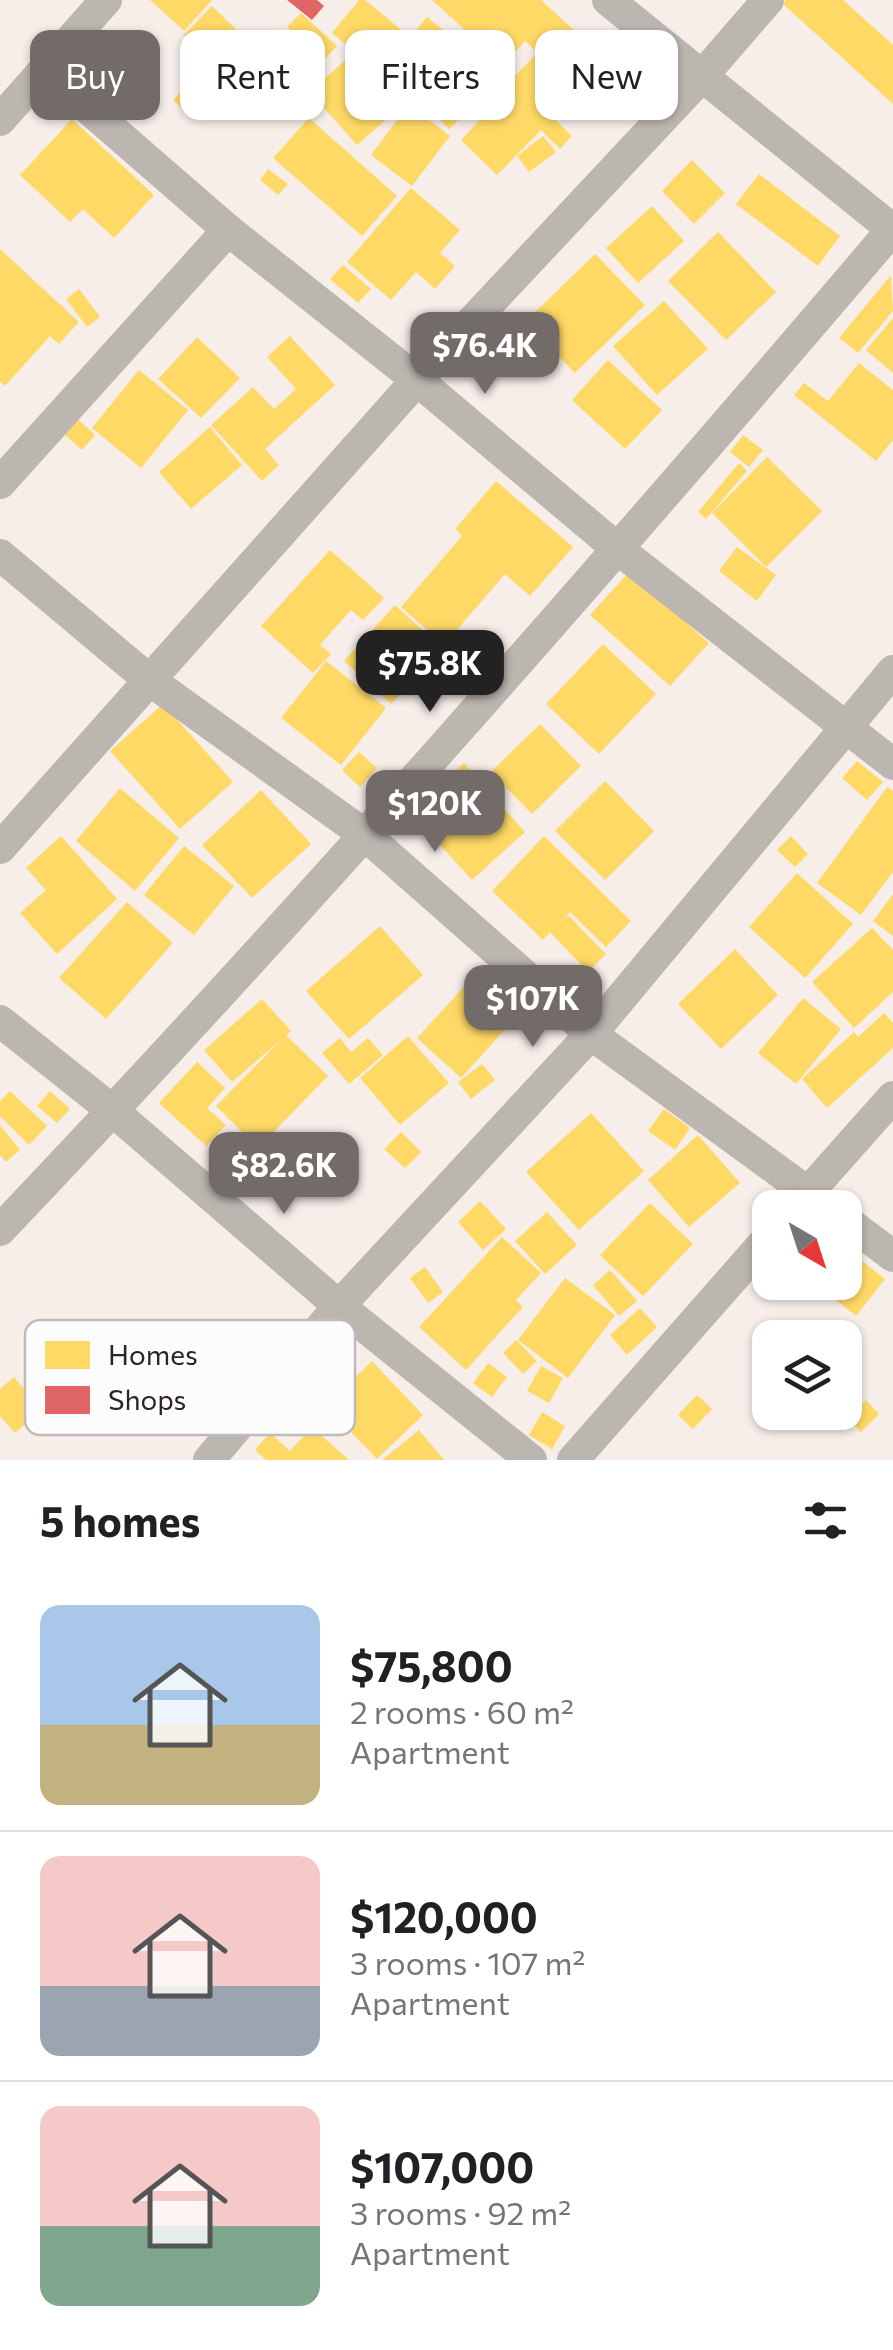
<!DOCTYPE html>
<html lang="en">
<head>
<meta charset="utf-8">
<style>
	body { margin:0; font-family:Commissioner,sans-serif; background:#f2f2f2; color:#202124; height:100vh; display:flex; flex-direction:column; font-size:38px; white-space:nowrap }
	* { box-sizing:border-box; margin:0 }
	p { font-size:32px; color:#757577 }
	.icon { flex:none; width:55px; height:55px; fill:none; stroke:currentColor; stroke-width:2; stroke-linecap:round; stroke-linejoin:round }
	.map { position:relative; height:1460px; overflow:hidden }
	.panel { display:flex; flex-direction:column; background:#fff; flex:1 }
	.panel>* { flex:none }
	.top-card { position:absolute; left:30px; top:30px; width:835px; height:90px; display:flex; gap:20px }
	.needle { width:65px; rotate:141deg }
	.controls { position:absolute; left:752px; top:1190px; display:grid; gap:20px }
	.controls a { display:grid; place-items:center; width:110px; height:110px; border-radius:20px; background:#fff; box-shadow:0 2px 8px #0004; font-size:50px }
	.price { position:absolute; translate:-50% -85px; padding:0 22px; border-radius:20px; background:#736b67; color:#fff; font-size:32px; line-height:65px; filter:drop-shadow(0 2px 5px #0008) }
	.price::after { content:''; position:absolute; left:50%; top:60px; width:30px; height:22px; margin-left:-15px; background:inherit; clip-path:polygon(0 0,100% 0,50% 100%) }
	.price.on { background:#222; color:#fff }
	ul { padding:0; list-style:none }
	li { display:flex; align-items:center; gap:30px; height:250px; padding:0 40px }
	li+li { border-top:2px solid #e0e0e0 }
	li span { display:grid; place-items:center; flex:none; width:280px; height:200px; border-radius:20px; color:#555 }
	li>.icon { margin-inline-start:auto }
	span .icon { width:120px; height:120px; fill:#fffc; stroke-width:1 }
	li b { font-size:42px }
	h2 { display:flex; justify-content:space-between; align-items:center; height:120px; padding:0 40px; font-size:42px }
	.tag { padding:0 35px; border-radius:20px; background:#fff; box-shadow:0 2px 8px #0004; font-size:35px; line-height:90px }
	.tag.on { background:#736b67; color:#fff }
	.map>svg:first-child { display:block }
	.homes { fill:#ffd966 }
	.shops { fill:#e06666 }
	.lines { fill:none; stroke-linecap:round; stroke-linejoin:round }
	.minor { stroke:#bcb6b1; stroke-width:32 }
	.key { fill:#fcfcfc; stroke:#bebbba; stroke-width:2.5 }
	.key-label { font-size:28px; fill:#2c2421 }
</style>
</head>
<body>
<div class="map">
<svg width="893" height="1460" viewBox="0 0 893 1460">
	<rect width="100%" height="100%" fill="#f7eeea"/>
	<g class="homes">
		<polygon points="150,0 212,0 184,31"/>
		<polygon points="359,0 365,0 421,46 391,82 332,33"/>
		<polygon points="432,0 541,0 610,63 582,93 525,41 496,73 457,37 464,29"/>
		<polygon points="786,0 843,0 893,45 893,104 783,4"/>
		<polygon points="212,6 249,42 221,71 184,35"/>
		<polygon points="301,13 337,46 323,61 287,27"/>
		<polygon points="427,17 471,53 461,66 417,29"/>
		<polygon points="537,53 576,91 551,116 572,136 560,149 541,130 497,175 461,140 491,108 487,105"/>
		<polygon points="351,55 399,108 357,145 310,92"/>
		<polygon points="485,69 497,81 449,129 437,117"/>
		<polygon points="200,73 220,93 195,120 173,100"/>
		<polygon points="409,104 450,136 412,186 371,155"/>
		<polygon points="309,118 397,196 362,236 273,158"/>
		<polygon points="72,119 154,195 114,238 83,209 70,222 20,175"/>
		<polygon points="543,136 556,152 529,172 517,156"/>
		<polygon points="692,160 725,193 694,224 662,191"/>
		<polygon points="268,169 288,184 278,195 260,180"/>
		<polygon points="759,174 840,236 818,266 736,204"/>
		<polygon points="411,188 460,230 440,253 455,266 435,289 416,272 391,300 347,262"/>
		<polygon points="652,206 684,241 638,283 606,248"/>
		<polygon points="718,232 776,292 726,340 668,281"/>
		<polygon points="0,249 79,322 59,344 50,336 5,386 0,381"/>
		<polygon points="595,254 645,305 575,373 525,322"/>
		<polygon points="343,265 371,289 358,303 330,279"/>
		<polygon points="891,275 893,311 858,353 839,338"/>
		<polygon points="79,289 100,317 87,327 66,299"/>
		<polygon points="664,301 708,349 657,395 613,346"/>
		<polygon points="893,318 893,373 866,350"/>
		<polygon points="486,335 502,352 479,373 463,355"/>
		<polygon points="290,336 335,385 265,449 279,465 262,481 211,425 253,387 274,409 296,389 267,357"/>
		<polygon points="197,337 240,378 201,418 158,379"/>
		<polygon points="608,360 662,410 625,449 572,400"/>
		<polygon points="859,363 893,390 893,440 876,461 794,395 804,383 828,401"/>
		<polygon points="139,370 188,410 141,468 92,428"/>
		<polygon points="78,419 95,435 82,450 65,435"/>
		<polygon points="210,427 242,465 191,509 159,472"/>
		<polygon points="743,435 763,450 749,467 730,452"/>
		<polygon points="767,457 822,511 766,567 712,513"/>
		<polygon points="739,463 747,471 706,519 698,512"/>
		<polygon points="496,481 573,547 530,596 505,574 444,645 401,607 462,536 455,529"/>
		<polygon points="737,547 776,575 757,601 719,571"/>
		<polygon points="330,550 384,598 363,620 351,610 320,645 331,654 313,673 261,626"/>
		<polygon points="629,572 709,643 670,686 590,615"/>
		<polygon points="395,605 442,648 391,704 344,661"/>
		<polygon points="603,644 656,694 599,754 546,704"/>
		<polygon points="326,661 386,708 341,765 281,718"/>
		<polygon points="163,704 233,782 180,829 110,751"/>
		<polygon points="540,724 581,766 532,814 491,772"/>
		<polygon points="359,752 377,768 360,787 342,770"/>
		<polygon points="857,761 883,782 867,800 842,778"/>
		<polygon points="464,763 481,782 462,799 445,780"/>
		<polygon points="605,781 654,831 605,880 555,831"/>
		<polygon points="485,787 525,832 472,880 431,835"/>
		<polygon points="887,787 893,791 893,872 861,915 817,883"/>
		<polygon points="120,788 179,838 135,891 76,841"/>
		<polygon points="261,790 311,844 252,898 202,845"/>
		<polygon points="61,836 117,899 57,954 20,913 46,890 26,868"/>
		<polygon points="544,836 631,921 606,947 570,912 555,927 568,915 606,954 588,972 550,932 543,940 492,891"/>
		<polygon points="791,836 808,854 795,867 777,850"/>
		<polygon points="184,846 234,886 194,935 144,895"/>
		<polygon points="797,873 853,924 805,978 749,927"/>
		<polygon points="893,894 893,936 873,921"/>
		<polygon points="127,902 173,943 106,1019 59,978"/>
		<polygon points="380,926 423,975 349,1039 306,991"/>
		<polygon points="872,928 893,950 893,992 854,1028 812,982"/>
		<polygon points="735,949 778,995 721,1049 678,1004"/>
		<polygon points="481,968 503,989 488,1006 509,1025 461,1078 417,1038"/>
		<polygon points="803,998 841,1029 796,1084 758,1053"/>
		<polygon points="262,999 291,1031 286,1035 328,1076 258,1148 216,1106 282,1039 232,1082 204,1050"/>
		<polygon points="884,1013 893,1023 893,1048 827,1108 802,1079 854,1032 858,1037"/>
		<polygon points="408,1036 449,1083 400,1125 360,1078"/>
		<polygon points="340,1038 351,1052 368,1038 383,1055 349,1084 322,1053"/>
		<polygon points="197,1062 225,1088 207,1108 226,1125 206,1146 159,1103"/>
		<polygon points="482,1064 495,1080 471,1099 458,1082"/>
		<polygon points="10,1091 47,1126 29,1145 0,1116 0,1101"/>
		<polygon points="50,1091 70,1109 57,1123 37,1106"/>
		<polygon points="664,1109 690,1128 675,1150 648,1131"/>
		<polygon points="591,1113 644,1171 579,1230 526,1172"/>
		<polygon points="0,1125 20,1150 6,1162 0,1155"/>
		<polygon points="401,1132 421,1152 405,1168 384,1149"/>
		<polygon points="698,1135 740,1183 689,1227 648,1180"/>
		<polygon points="480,1201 506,1229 483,1250 458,1222"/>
		<polygon points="650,1203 693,1244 643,1296 600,1255"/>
		<polygon points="547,1212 577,1245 545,1274 515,1241"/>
		<polygon points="502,1237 541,1273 516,1300 523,1307 466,1370 419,1327"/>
		<polygon points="845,1248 885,1279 856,1316 813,1282 845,1282"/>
		<polygon points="425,1267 443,1292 428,1303 410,1278"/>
		<polygon points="610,1270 637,1301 619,1316 593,1285"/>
		<polygon points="565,1278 615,1315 568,1378 518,1340"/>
		<polygon points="640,1308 657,1327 627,1355 610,1335"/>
		<polygon points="516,1340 537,1361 523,1374 503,1353"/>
		<polygon points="372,1361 423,1415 377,1459 326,1406"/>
		<polygon points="488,1363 507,1377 492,1397 473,1383"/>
		<polygon points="541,1366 563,1378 549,1403 527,1391"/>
		<polygon points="14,1377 26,1391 36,1382 52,1401 15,1433 0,1416 0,1389"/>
		<polygon points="697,1395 712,1409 693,1429 678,1415"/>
		<polygon points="866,1400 879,1414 861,1432 848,1419"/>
		<polygon points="542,1412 565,1426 552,1449 529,1435"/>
		<polygon points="312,1427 349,1460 266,1460 255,1450 270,1433 290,1451"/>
		<polygon points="419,1430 444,1460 382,1460"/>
	</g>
	<polygon class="shops" points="287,0 317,0 324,6 312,20"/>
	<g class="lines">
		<g class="minor">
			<polyline points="608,0 893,230"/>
			<polyline points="45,71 228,230 417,380 619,550 893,764"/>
			<polyline points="0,120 106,0"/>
			<polyline points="0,483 228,230"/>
			<polyline points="0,555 148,679 365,835 591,1034 829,1208"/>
			<polyline points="0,848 417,380 703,75 768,0"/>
			<polyline points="0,1021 113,1111 339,1306 531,1460"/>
			<polyline points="796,1206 893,1097"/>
			<polyline points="845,1220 893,1256"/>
			<path d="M0,1230C308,906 602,570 892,230"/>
			<polyline points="209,1460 339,1306 591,1034 893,671"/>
			<polyline points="573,1460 770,1236"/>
		</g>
	</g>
	<rect x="25" y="1320" width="330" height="115" rx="15" class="key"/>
	<rect x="45" y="1341" width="45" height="28" fill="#ffd966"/>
	<rect x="45" y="1386" width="45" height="28" fill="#e06666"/>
	<g class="key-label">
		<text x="108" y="1365">Homes</text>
		<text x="108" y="1410">Shops</text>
	</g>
</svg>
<div class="controls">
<a><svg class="needle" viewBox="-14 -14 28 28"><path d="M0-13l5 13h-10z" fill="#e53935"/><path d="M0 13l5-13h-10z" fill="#757577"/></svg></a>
<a><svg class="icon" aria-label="layers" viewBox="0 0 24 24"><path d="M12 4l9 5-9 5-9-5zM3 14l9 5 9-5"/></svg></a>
</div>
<b class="price" style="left:485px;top:397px">$76.4K</b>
<b class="price on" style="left:430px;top:715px">$75.8K</b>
<b class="price" style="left:435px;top:855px">$120K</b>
<b class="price" style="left:533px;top:1050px">$107K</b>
<b class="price" style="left:284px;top:1217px">$82.6K</b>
<div class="top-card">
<a class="tag on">Buy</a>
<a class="tag">Rent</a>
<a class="tag">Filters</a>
<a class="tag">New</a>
</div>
</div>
<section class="panel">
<h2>5 homes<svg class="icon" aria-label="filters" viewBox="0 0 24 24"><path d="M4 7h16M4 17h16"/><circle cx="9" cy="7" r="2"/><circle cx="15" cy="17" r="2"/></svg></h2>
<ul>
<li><span style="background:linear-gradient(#a9c7e8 60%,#c2b280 0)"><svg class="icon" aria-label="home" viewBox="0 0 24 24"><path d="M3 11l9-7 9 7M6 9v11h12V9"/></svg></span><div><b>$75,800</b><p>2 rooms · 60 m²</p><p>Apartment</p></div></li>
<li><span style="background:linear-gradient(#f6c9c9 65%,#9aa5b1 0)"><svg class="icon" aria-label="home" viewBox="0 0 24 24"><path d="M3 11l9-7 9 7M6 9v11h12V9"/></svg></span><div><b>$120,000</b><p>3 rooms · 107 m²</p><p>Apartment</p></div></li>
<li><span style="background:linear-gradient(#f6c9c9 60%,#7fa58c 0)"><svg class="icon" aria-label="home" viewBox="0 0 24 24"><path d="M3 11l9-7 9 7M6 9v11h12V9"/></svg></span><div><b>$107,000</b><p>3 rooms · 92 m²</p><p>Apartment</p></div></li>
</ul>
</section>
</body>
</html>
